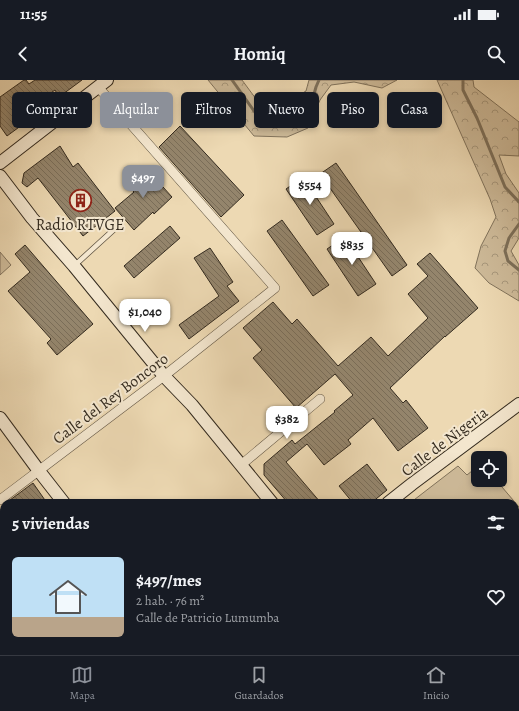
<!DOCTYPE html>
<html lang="es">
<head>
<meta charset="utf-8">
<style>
	body { margin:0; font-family:Alegreya,serif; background:#20242c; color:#f1f3f6; height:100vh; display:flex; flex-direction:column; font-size:15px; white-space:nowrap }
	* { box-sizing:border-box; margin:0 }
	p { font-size:13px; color:#9ea1a6 }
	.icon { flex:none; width:22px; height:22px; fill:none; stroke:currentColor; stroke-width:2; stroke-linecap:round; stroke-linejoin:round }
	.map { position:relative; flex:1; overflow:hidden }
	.panel { position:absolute; left:0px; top:419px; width:519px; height:156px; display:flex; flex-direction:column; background:#171b24; border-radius:12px 12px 0 0; box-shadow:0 2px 6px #0003 }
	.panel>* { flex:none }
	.hud { position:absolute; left:12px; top:12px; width:495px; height:36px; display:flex; gap:8px }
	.buttons { position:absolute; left:471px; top:371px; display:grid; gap:8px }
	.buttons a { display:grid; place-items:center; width:36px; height:36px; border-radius:6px; background:#171b24; box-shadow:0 2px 6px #0003; font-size:20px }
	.price { position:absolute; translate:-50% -34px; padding:0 9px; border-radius:8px; background:#fff; color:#222; font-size:13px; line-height:26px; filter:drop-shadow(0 1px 2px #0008) }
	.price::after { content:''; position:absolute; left:50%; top:24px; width:12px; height:9px; margin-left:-6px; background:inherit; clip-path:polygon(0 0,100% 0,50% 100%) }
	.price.on { background:#8c9099; color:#fff }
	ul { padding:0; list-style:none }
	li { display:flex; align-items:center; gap:12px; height:100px; padding:0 12px }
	li span { display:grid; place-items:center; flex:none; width:112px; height:80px; border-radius:6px; color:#555 }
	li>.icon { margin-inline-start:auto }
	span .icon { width:48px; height:48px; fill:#fffc; stroke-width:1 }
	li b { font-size:17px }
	h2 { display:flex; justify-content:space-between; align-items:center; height:48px; padding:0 12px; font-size:17px }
	.pill { padding:0 14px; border-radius:6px; background:#171b24; box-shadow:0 2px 6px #0003; font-size:14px; line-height:36px }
	.pill.on { background:#8c9099; color:#fff }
	.status { display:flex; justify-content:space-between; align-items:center; height:28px; padding:0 20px; background:#171b24; direction:ltr }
	.status svg { height:11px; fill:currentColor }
	header { display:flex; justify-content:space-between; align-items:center; height:52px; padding:0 12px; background:#171b24; font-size:18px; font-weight:700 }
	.dock { display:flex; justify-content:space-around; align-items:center; height:56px; border-top:1px solid #363941; background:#171b24; font-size:11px; color:#9ea1a6 }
	.dock a { display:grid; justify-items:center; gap:2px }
	.dock .on { color:#8c9099 }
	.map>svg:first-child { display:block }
	.forest { fill:url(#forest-crowns); stroke:#81735c }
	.park { fill:#cebb9a; stroke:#81735c }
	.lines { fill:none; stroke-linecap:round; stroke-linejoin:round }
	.stream { stroke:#7d705a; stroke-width:3 }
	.building { fill:url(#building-back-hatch); stroke:#342b1f }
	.lane-casing { stroke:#625644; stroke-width:6 }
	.street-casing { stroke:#625644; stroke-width:10 }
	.secondary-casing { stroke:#342b1f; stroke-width:14 }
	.lane { stroke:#f3e6ce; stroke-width:4.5 }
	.street { stroke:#f3e6ce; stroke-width:9 }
	.secondary { stroke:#f3e6ce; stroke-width:12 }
	.labels { text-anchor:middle; stroke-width:4; stroke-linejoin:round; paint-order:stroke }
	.poi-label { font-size:16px; fill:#342b1f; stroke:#f3e6ce }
	.street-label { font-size:16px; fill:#342b1f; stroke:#f3e6ce }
</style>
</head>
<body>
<div class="status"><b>11:55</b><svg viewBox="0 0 49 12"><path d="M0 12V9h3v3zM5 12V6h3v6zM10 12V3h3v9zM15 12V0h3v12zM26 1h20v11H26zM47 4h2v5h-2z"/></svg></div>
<header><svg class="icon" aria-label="back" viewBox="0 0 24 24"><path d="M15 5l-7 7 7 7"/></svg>Homiq<svg class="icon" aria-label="search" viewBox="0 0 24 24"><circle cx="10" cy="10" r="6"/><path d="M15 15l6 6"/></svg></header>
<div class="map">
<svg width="519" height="575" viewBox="0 0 519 575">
	<defs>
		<pattern id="forest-crowns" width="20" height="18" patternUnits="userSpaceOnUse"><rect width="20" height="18" fill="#cebb9a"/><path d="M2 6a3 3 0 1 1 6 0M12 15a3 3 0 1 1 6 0" fill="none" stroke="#a8987d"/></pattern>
		<pattern id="building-back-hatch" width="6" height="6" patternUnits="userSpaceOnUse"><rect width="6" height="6" fill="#94856c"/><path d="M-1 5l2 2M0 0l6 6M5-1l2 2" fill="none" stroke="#7a6d58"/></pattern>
	</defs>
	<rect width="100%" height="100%" fill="#edd9b3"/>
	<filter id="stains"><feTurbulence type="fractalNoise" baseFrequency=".005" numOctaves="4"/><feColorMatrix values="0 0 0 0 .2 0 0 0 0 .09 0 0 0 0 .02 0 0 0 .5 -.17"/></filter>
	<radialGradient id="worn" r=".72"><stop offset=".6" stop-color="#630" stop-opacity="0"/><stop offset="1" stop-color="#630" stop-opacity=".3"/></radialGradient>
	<g class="forest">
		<polygon points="208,0 242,0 259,23 279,27 306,11 309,0 397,0 382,8 354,2 331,5 320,20 308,48 287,57 254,56"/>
		<polygon points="437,0 473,0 474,7 519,42 519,76 499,75 506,94 519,113 519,158 511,171 519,185 519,221 489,203 475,188 481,166 496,137 490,119"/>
	</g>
	<g class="park">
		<polygon points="0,172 11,185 0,195"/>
		<polygon points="458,386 467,395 478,386 478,400 496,400 519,427 519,575 427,575 423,571 515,571 515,423 410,423"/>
	</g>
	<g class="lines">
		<g class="stream">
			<polyline points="232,0 259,38 290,42 310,29 316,7 319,0"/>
			<polyline points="463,0 463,10 477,38 505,107 519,122"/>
			<polyline points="519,144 509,158 505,171 508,181 519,190"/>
		</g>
	</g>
	<g class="building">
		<polygon points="24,0 26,0 29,4 35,0 82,0 59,17 55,10 38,22 41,27 23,39 26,42 7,56 0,46 0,17"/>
		<polygon points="180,46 244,115 221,137 159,67"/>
		<polygon points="60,66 73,87 78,83 115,131 83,156 38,98 27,107 22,103 24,93"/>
		<polygon points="336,83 407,185 392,196 320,94"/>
		<polygon points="145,87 172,117 154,134 153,132 134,150 115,128 134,112 127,104"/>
		<polygon points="303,97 334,144 317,155 286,109"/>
		<polygon points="282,140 329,205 313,216 267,151"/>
		<polygon points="170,146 180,158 134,198 124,186"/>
		<polygon points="345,157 376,204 358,216 327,169"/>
		<polygon points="25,165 93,244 57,275 47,263 51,259 8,211 30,192 15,174"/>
		<polygon points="210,168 233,202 227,206 239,221 189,259 179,245 219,216 194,178"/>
		<polygon points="430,173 478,228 445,257 445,256 390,308 403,323 406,320 428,348 398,371 373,338 348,360 351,364 324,385 307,364 286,382 321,423 288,423 264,395 264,384 292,360 295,364 335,332 334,331 353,315 335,294 296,328 253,278 262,270 243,248 273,222 292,244 297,239 338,286 371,257 388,276 428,238 408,214 428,196 417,184"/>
		<polygon points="367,384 387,410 371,423 353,423 339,406"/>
		<polygon points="33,403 47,423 6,423"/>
	</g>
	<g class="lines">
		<defs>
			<polyline id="lane" points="74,186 120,144"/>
			<g id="street">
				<polyline points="241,385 320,319"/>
				<polyline points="0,420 164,296 275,208 98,7"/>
			</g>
			<g id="secondary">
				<polyline points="0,83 107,0"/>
				<polyline points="0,96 32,138 74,186 164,296 192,325 272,423"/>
				<polyline points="0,338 39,391 64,423"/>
				<polyline points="388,423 412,404 519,324"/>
				<polyline points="176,571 178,575"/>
				<polyline points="400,571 404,575"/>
				<polyline points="194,575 199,571"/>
			</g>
		</defs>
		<use href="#lane" class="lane-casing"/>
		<use href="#street" class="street-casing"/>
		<use href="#secondary" class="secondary-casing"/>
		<use href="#lane" class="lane"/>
		<use href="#street" class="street"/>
		<use href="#secondary" class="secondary"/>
	</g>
	<defs>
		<symbol id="building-ring" viewBox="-11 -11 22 22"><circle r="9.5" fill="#f3e6ce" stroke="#8f2418" stroke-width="1.5"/><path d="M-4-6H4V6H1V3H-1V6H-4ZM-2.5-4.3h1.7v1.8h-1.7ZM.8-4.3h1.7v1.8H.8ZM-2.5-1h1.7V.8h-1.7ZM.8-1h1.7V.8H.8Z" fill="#8f2418"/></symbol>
	</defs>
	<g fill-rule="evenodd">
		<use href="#building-ring" x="68" y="108" width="25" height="25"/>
	</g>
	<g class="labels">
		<g class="poi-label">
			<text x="80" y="150">Radio RTVGE</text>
		</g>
		<g class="street-label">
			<text transform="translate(110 318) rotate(-37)" y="6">Calle del Rey Boncoro</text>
			<text transform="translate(444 361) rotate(-37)" y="6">Calle de Nigeria</text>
		</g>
	</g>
	<rect width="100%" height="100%" filter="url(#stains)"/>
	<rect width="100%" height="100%" fill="url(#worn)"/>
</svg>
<div class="buttons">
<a><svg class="icon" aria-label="locate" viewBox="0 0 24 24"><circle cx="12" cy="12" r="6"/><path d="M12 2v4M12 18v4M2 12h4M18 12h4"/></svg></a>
</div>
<b class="price on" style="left:143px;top:119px">$497</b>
<b class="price" style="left:310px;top:126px">$554</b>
<b class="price" style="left:352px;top:186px">$835</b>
<b class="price" style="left:145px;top:253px">$1,040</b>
<b class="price" style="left:287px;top:360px">$382</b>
<div class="hud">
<a class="pill">Comprar</a>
<a class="pill on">Alquilar</a>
<a class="pill">Filtros</a>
<a class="pill">Nuevo</a>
<a class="pill">Piso</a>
<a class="pill">Casa</a>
</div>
<section class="panel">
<h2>5 viviendas<svg class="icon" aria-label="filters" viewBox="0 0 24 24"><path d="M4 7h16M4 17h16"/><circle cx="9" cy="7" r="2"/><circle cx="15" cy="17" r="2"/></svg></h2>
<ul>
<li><span style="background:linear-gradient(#bfe0f5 75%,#b9a48a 0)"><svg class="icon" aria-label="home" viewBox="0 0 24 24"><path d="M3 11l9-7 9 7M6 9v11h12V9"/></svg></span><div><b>$497/mes</b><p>2 hab. · 76 m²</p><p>Calle de Patricio Lumumba</p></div><svg class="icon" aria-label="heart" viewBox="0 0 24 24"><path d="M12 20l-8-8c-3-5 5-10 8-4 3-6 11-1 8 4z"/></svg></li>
</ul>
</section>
</div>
<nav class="dock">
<a class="on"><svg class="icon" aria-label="map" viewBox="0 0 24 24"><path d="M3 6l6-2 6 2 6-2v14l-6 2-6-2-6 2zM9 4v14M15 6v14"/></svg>Mapa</a>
<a><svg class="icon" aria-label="saved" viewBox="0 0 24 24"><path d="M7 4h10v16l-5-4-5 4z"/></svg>Guardados</a>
<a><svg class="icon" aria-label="home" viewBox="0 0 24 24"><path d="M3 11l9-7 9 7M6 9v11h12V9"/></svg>Inicio</a>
</nav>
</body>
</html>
